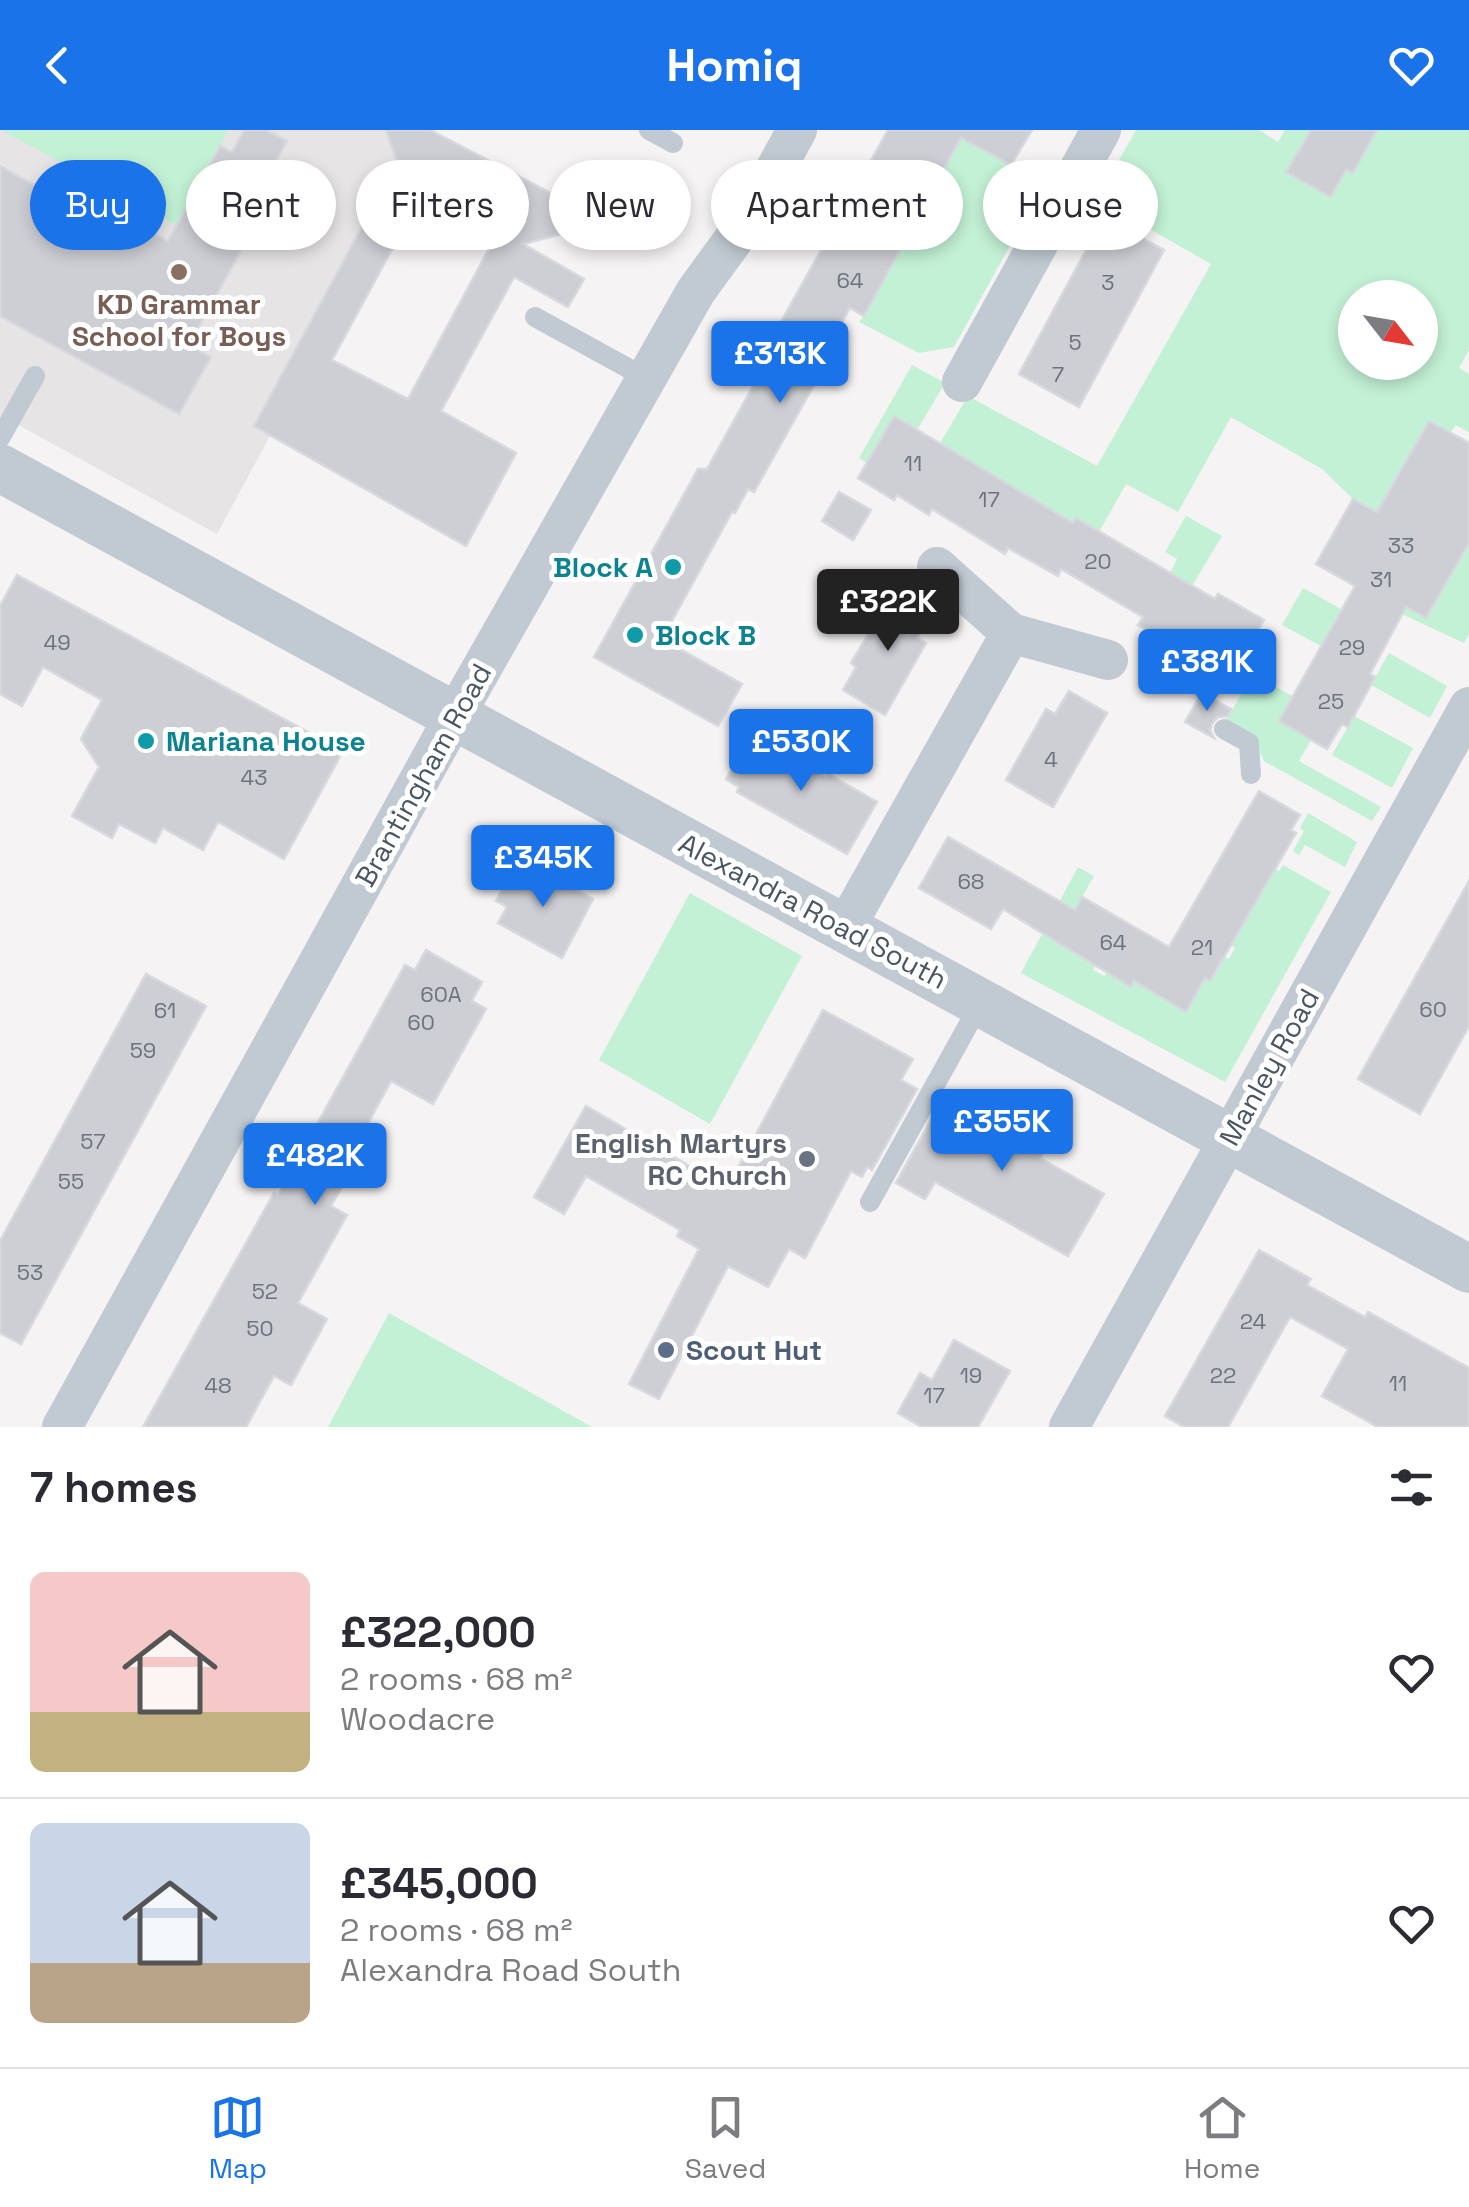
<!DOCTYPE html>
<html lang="en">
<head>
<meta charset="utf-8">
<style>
	body { margin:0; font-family:"Space Grotesk",sans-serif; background:#f7f7f7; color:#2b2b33; height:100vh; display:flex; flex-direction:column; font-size:38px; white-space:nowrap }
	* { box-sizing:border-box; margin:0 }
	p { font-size:32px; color:#7c7c81 }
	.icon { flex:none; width:55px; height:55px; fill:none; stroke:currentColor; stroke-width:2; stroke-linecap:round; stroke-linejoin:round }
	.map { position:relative; height:1297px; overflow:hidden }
	.sheet { display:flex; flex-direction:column; background:#fff; flex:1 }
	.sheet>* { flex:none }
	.top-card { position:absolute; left:30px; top:30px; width:1410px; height:90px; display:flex; gap:20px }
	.needle { width:65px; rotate:121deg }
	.fabs { position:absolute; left:1338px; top:150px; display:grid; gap:20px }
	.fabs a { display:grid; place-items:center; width:100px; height:100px; border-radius:50%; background:#fff; box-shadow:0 5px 15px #0003; font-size:50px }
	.price { position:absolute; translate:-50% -85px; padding:0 22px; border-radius:10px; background:#1a73e8; color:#fff; font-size:32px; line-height:65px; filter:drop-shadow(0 2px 5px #0008) }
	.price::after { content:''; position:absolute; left:50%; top:60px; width:30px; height:22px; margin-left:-15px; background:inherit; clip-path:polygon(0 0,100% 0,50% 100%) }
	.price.on { background:#222; color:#fff }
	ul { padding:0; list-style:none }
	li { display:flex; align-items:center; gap:30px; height:250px; padding:0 30px }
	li+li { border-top:2px solid #e1e1e2 }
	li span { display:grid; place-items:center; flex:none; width:280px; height:200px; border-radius:15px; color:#555 }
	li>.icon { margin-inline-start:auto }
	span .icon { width:120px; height:120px; fill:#fffc; stroke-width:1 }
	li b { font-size:42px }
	h2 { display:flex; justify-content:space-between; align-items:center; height:120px; padding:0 30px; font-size:42px }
	.chip { padding:0 35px; border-radius:45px; background:#fff; box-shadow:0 5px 15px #0003; font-size:35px; line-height:90px }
	.chip.on { background:#1a73e8; color:#fff }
	header { display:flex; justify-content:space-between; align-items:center; height:130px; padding:0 30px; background:#1a73e8; color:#fff; font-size:45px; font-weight:700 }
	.tab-bar { display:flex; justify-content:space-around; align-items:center; height:140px; border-top:2px solid #e1e1e2; background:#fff; font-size:28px; color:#7c7c81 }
	.tab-bar a { display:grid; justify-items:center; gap:5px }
	.tab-bar .on { color:#1a73e8 }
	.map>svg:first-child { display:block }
	.education { fill:#e6e4e5 }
	.green { fill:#c3f1d5; fill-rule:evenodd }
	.building { fill:#cdcfd5; stroke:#d7d9de; stroke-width:2.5; fill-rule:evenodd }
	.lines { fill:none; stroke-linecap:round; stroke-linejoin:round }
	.service { stroke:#c1cad2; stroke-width:20 }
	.minor { stroke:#c1cad2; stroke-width:40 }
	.tertiary { stroke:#c1cad2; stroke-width:48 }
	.education-dot { fill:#8d6e63; stroke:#fff; stroke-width:4 }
	.culture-dot { fill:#0f9aa8; stroke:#fff; stroke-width:4 }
	.worship-dot { fill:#6b7280; stroke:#fff; stroke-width:4 }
	.service-dot { fill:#5c6f8a; stroke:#fff; stroke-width:4 }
	.labels { text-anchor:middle; stroke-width:10; stroke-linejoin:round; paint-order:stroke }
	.number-label { font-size:22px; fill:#6b747e }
	.education-label { font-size:28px; font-weight:bold; fill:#785e54; stroke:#fff }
	.culture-label { font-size:28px; font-weight:bold; fill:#0d838f; stroke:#fff; text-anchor:start }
	.street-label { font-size:28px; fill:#4a5661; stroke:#fff }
	.worship-label { font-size:28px; font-weight:bold; fill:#5b616d; stroke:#fff; text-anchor:end }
	.service-label { font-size:28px; font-weight:bold; fill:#4e5e75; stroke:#fff; text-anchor:start }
</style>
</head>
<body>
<header><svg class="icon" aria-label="back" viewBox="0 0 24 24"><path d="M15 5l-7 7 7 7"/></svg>Homiq<svg class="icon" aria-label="heart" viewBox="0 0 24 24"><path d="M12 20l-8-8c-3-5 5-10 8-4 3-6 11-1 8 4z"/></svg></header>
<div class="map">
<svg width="1469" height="1297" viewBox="0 0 1469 1297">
	<rect width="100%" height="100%" fill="#f5f3f3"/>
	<polygon class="education" points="0,0 435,0 217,404 0,285"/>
	<g class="green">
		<polygon points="1,0 228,0 176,95"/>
		<path d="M1136,0H1259L1278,12L1285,0H1469V220L1459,238L1469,244V302L1456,295L1450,303L1429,291L1469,380V504L1464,513L1393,480L1398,472L1427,488L1456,435L1405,398L1353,369L1322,339L1231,287L1178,382L1126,354L1099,402L1076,388L1061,413L936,320L968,266L1097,336L1211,134L1097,69ZM1355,168H1420V232H1355Z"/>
		<polygon points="962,7 1044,54 954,217 919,223 859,192 864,186 947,13 956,18"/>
		<polygon points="912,235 945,253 917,300 894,287 867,333 859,328"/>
		<polygon points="1186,386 1222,406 1192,456 1170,443 1177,429 1165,422"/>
		<polygon points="1303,458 1379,500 1372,512 1335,491 1321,516 1282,495"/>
		<polygon points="1389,523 1447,556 1430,588 1371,555"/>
		<polygon points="1253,544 1292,566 1279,591 1311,610 1299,631 1381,677 1372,691 1264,631 1258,618 1226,590"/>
		<polygon points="1354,586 1413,618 1392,658 1332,625"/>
		<polygon points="1308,683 1357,712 1345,737 1305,715 1299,725 1293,721 1304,701 1300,698"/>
		<polygon points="1283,735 1331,762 1225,952 1021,843 1078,737 1094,746 1059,808 1073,817 1071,822 1095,836 1093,840 1104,846 1107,843 1130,856 1134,851 1185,881 1205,848 1210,851 1224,827 1229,829 1235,818 1231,815 1275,739 1279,741"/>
		<polygon points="690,763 802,826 710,994 599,930"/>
		<polygon points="389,1183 592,1297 328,1297"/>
	</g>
	<g class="building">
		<polygon points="244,0 266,0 287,11 269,44 280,50 189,215 211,227 179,284 0,186 0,36 71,75 79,62 168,111 220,16 232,22"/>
		<path d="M386,0H430L568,72L576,100L523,114L584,149L568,177L514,147L441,281L516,323L466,416L254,296L397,32ZM428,53L503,93L408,269L332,230Z"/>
		<polygon points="888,0 1032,0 1011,35 961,8 864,186 850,178 808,251 814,255 754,362 748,359 735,383 732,382 662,509 742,554 718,596 594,527 698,339 707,339 768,229 762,226"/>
		<polygon points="1311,0 1377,0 1353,43 1346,40 1331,67 1286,42"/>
		<polygon points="1104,87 1164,120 1079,277 1019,244"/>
		<polygon points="894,286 1073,393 1076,388 1215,469 1218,464 1264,490 1229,550 1138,495 1143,487 1061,439 1058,446 1008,418 1005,424 932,379 929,385 897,365 894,370 858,348"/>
		<polygon points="1429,291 1469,313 1469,413 1426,488 1406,477 1370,544 1375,547 1348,597 1342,594 1327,619 1279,591 1355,456 1316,434 1353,369 1377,382"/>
		<polygon points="839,362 871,380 853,410 822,391"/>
		<polygon points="17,445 343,621 284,729 218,692 203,720 163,698 155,713 119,694 112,708 72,686 99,637 81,609 102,570 43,537 22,576 0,564 0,476"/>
		<polygon points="893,463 930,484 917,508 926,513 885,585 843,560 856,537 851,533"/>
		<polygon points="1069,561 1107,583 1053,677 1006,650 1046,579 1055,584"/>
		<polygon points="1202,563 1231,579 1228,586 1218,587 1213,592 1210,600 1214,608 1185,592"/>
		<polygon points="752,604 826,647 828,644 877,672 847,724 737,662 739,657 726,649"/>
		<polygon points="1259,661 1300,685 1291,700 1296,703 1210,851 1205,848 1186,882 1134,851 1131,857 1003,779 991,799 919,758 948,707 1075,780 1082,767 1169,817"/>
		<polygon points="530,735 593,769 562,828 498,793 507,777 496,771 512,741 523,747"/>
		<polygon points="1469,751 1469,896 1420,984 1358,949"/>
		<polygon points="426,820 482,852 472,871 486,879 433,974 391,951 347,1032 354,1036 331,1076 347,1085 298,1173 327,1189 291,1255 274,1246 246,1297 143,1297 274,1063 278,1065 405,835 415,840"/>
		<polygon points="146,844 206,876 21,1214 0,1203 0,1111"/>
		<polygon points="823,880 913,929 901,950 917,959 872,1040 867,1037 862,1047 851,1041 805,1128 789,1119 768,1157 728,1136 659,1269 629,1254 699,1119 677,1106 680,1100 586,1046 564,1084 534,1067 586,976 727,1058"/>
		<polygon points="941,972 976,992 986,973 1051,1009 1040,1028 1104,1064 1068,1126 935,1052 925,1069 896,1053"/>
		<polygon points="1259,1120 1311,1149 1307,1155 1365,1187 1368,1182 1469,1238 1469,1297 1378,1297 1322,1266 1348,1219 1290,1187 1228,1297 1184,1297 1165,1286"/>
		<polygon points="954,1210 1010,1241 978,1297 922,1297 898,1283 920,1243 932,1250"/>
	</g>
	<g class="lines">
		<g class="service">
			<polyline points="649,0 673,13"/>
			<polyline points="535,187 646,248"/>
			<polyline points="0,308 35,246"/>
			<polyline points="1224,599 1249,613 1251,644"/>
			<polyline points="870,1072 981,872"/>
		</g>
		<g class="minor">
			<polyline points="962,252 1101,0"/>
			<polyline points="937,437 1011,503 1108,530"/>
			<polyline points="845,798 1011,503"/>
			<polyline points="62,1297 454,587 696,161 747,91 797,0"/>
			<polyline points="1069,1297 1469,577"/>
		</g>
		<polyline class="tertiary" points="0,338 1469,1139"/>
	</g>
	<circle class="education-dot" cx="179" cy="142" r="10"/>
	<g class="culture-dot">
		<circle cx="673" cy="437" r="10"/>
		<circle cx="635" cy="505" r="10"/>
		<circle cx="146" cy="611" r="10"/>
	</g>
	<circle class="worship-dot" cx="807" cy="1029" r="10"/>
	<circle class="service-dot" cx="666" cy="1220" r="10"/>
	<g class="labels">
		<g class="number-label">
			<text x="850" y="158">64</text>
			<text x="1108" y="160">3</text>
			<text x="1075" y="220">5</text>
			<text x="1058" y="252">7</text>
			<text x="913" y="341">11</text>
			<text x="989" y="377">17</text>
			<text x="1401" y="423">33</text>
			<text x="1098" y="439">20</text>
			<text x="1381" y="457">31</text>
			<text x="57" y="520">49</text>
			<text x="1352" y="525">29</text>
			<text x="1331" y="579">25</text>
			<text x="1051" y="637">4</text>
			<text x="254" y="655">43</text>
			<text x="971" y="759">68</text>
			<text x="1113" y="820">64</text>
			<text x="1202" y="825">21</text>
			<text x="441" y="872">60A</text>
			<text x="1433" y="887">60</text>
			<text x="165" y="888">61</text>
			<text x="421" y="900">60</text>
			<text x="143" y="928">59</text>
			<text x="93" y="1019">57</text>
			<text x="71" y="1059">55</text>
			<text x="30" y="1150">53</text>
			<text x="265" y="1169">52</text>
			<text x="1253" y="1199">24</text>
			<text x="260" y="1206">50</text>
			<text x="971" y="1253">19</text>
			<text x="1223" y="1253">22</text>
			<text x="1398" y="1261">11</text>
			<text x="218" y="1263">48</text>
			<text x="934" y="1273">17</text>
		</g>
		<g class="education-label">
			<text x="179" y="184">KD Grammar<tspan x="179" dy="32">School for Boys</tspan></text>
		</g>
		<g class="culture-label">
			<text x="653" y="447" text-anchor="end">Block A</text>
			<text x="655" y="515">Block B</text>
			<text x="166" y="621">Mariana House</text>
		</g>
		<g class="street-label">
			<text transform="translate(423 645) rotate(-61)" y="10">Brantingham Road</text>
			<text transform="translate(813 781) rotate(28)" y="10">Alexandra Road South</text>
			<text transform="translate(1269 937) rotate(-61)" y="10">Manley Road</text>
		</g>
		<g class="worship-label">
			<text x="787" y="1023">English Martyrs<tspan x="787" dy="32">RC Church</tspan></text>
		</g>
		<g class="service-label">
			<text x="686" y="1230">Scout Hut</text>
		</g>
	</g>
</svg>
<div class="fabs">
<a><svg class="needle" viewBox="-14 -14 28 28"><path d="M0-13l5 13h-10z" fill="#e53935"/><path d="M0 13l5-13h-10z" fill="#7c7c81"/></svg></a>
</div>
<b class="price" style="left:780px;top:276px">£313K</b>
<b class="price on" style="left:888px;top:524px">£322K</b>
<b class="price" style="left:1207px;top:584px">£381K</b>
<b class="price" style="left:801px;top:664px">£530K</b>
<b class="price" style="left:543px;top:780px">£345K</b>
<b class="price" style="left:1002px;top:1044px">£355K</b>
<b class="price" style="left:315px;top:1078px">£482K</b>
<div class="top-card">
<a class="chip on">Buy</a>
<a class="chip">Rent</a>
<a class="chip">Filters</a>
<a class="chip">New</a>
<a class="chip">Apartment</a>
<a class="chip">House</a>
</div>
</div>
<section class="sheet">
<h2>7 homes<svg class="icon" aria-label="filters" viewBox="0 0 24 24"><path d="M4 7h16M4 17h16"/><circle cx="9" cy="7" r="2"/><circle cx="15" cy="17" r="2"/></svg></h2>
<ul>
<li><span style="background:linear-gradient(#f6c9c9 70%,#c2b280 0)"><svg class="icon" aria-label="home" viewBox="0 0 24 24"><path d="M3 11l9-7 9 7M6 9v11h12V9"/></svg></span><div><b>£322,000</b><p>2 rooms · 68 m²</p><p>Woodacre</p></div><svg class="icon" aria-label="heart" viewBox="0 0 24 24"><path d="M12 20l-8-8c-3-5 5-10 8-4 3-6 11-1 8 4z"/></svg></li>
<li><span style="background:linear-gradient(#c9d6e8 70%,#b9a48a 0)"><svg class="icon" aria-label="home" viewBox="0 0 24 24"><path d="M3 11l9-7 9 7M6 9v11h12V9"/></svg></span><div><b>£345,000</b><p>2 rooms · 68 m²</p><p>Alexandra Road South</p></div><svg class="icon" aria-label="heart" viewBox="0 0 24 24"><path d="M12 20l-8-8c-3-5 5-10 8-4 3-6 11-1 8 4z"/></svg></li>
</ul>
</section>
<nav class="tab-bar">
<a class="on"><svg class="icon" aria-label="map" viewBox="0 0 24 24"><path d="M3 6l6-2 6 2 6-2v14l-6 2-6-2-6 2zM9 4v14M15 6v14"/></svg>Map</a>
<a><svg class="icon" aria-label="saved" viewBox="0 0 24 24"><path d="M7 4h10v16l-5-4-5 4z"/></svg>Saved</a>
<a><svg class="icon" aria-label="home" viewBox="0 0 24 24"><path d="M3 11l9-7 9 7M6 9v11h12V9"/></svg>Home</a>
</nav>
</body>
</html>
